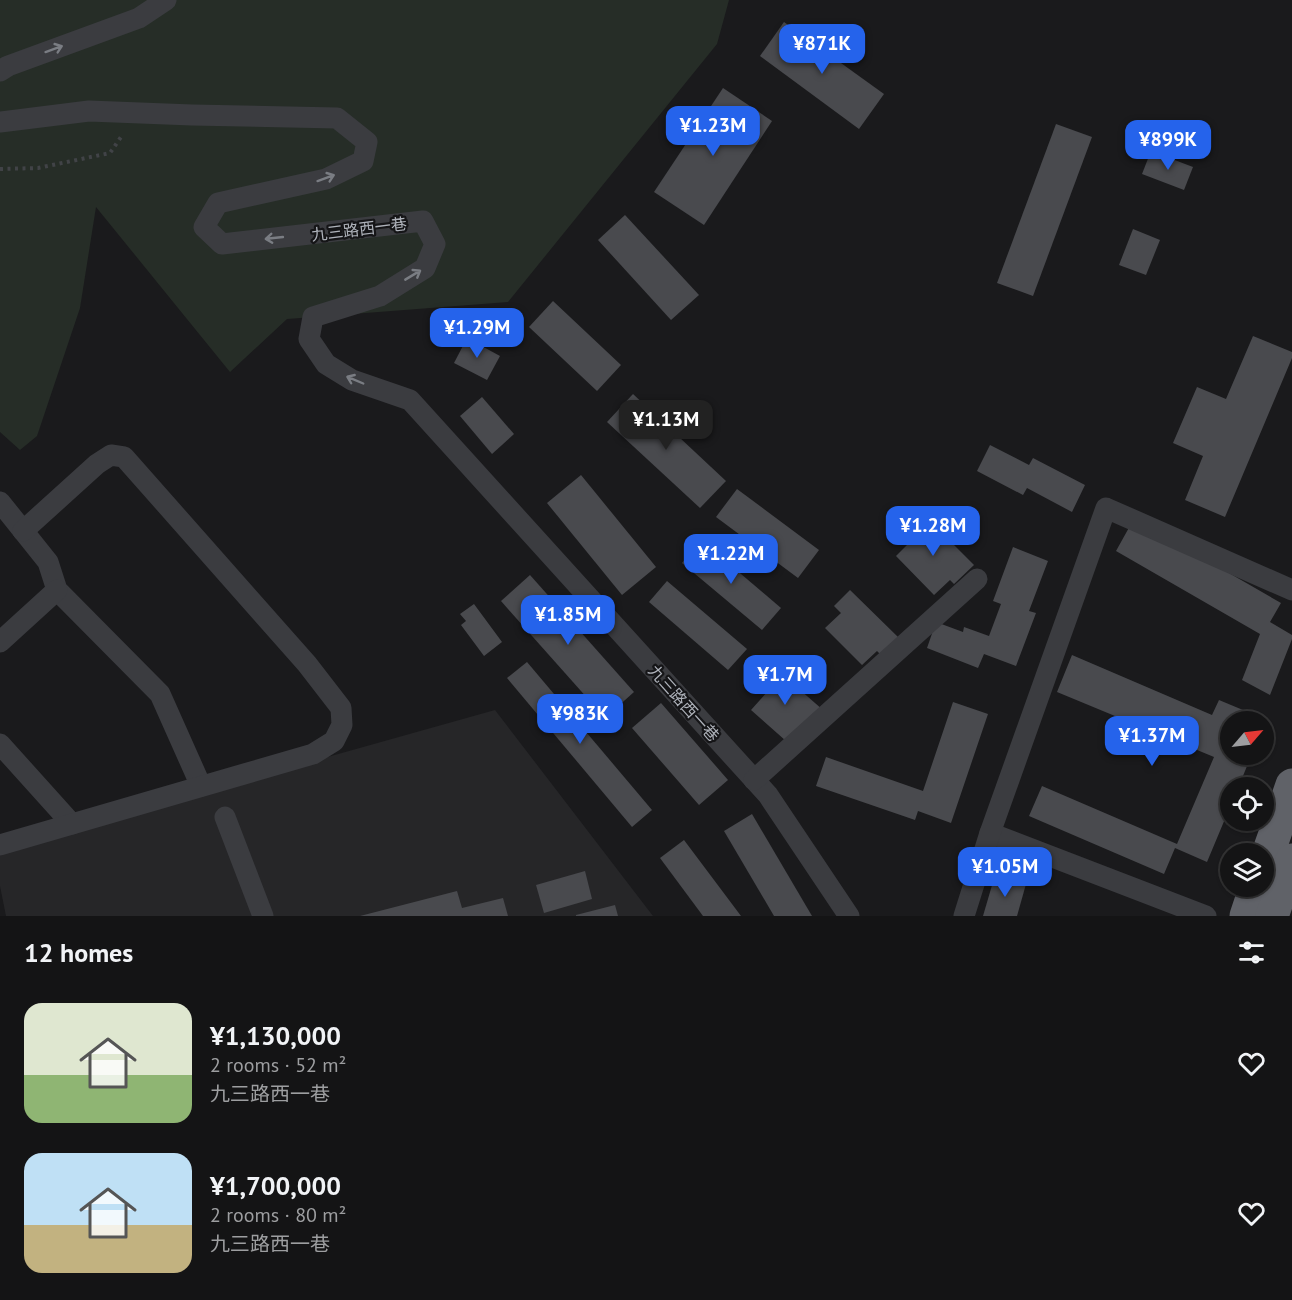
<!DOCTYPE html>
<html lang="en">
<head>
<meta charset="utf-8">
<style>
	body { margin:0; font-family:"PT Sans","Noto Sans SC",sans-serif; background:#212122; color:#f1f3f6; height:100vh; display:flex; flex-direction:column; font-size:22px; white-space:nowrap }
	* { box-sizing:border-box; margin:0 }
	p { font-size:20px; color:#9d9ea0 }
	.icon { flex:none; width:33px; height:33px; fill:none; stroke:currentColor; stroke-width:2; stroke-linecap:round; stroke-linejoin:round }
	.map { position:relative; height:916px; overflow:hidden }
	.drawer { display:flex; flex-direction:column; background:#141415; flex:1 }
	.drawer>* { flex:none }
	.needle { width:39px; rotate:62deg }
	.fabs { position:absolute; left:1220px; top:711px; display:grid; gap:12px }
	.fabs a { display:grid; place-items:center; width:54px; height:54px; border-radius:50%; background:#141415; box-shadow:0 2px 4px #0004,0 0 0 2px #333334; font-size:30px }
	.price { position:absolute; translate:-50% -51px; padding:0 14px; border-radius:12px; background:#2563eb; color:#fff; font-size:20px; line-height:39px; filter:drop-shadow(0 2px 3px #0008) }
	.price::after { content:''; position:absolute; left:50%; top:36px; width:18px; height:14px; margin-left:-9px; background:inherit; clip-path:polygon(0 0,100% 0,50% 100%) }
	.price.on { background:#222; color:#fff }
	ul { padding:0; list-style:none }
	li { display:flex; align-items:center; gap:18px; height:150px; padding:0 24px }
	li span { display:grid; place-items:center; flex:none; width:168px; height:120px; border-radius:18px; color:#555 }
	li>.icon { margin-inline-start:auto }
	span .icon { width:72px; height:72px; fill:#fffc; stroke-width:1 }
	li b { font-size:26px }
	h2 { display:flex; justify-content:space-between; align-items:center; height:72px; padding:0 24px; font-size:26px }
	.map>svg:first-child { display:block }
	.built { fill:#262628 }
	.green { fill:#262d27 }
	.building { fill:#494a4e }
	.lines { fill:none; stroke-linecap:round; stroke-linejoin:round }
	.path { stroke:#414347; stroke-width:4; stroke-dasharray:3 4.5; stroke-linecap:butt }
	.minor { stroke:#3b3c40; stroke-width:21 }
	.trunk { stroke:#606268; stroke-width:33 }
	.oneway { stroke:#7a7d83 }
	.labels { text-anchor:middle; stroke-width:4.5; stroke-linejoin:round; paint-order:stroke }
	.street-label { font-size:16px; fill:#aeb2ba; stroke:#151517 }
</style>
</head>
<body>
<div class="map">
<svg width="1292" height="916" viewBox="0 0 1292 916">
	<rect width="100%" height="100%" fill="#1a1a1c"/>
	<polygon class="built" points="495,710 653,916 6,916 0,886 0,849"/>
	<polygon class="green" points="0,0 729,0 717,44 508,302 287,319 230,372 96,207 80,308 37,436 20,450 0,432"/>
	<g class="building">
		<polygon points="784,22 884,94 859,129 760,56"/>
		<polygon points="723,88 772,121 704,225 654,192"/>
		<polygon points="1056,124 1092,137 1033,296 997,283"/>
		<polygon points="1151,151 1193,167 1184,190 1142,174"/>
		<polygon points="625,215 699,295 671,320 598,240"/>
		<polygon points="1133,229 1160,240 1146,275 1119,265"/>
		<polygon points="553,301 621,365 597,391 529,327"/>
		<polygon points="1253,336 1292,352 1292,358 1225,517 1185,500 1203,456 1173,443 1197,387 1226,399"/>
		<polygon points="467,338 500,356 487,380 454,363"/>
		<polygon points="633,394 726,481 700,508 607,422"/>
		<polygon points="482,397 514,434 492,454 460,416"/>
		<polygon points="990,445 1029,465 1033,458 1085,485 1072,512 1027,488 1023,495 977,471"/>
		<polygon points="581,475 656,567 622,595 547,503"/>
		<polygon points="737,489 819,550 798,578 716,517"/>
		<polygon points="925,516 974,565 954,584 950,580 934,595 896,556 912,540 907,535"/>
		<polygon points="1131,524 1182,546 1281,603 1270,622 1292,635 1292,639 1270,695 1242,680 1260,634 1116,551"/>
		<polygon points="701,540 781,608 762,630 682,563"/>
		<polygon points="1013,547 1048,561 1029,611 1036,613 1016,666 984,654 978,668 927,648 936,622 963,632 964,627 989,636 1001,604 993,601"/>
		<polygon points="530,575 634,692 605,718 501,601"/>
		<polygon points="667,581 747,649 728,670 649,602"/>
		<polygon points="850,590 898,637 881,655 877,651 862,665 825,628 841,613 834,606"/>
		<polygon points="474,604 502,642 484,656 461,625 466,621 460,614"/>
		<polygon points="1072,655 1212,715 1219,700 1267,720 1263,730 1263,722 1230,722 1230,754 1252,754 1238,788 1230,788 1230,807 1207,862 1175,848 1164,874 1029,816 1042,786 1177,844 1214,757 1057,692"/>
		<polygon points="527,662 652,810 632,827 507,678"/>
		<polygon points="775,668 823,710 786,741 751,710 767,692 760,686"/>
		<polygon points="953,702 988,714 951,823 918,811 915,820 816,786 826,757 923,791"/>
		<polygon points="661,703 728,780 699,805 632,728"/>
		<polygon points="752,814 812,916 774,916 724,831"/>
		<polygon points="684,840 741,916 703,916 660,858"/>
		<polygon points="585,871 592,899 544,913 536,885"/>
		<polygon points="995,875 1026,884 1017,916 983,916"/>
		<polygon points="457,891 462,908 503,898 508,916 360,916"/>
		<polygon points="615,905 618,916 576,916 576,915"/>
	</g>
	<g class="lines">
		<polyline class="path" points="0,169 38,168 110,153 123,134"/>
		<g class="minor">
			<polyline points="0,71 8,66 139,18 166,0"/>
			<polyline points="0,122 89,111 192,115 337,118 367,142 363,161 326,179 218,203 204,227 222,244 423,221 435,244 425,268 380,296 313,317 309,339 326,364 352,380 410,400 768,795 849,916"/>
			<polyline points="0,502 48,562 57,590 160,694 201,786"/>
			<polyline points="0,642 57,590"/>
			<polyline points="0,744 72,824"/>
			<polyline points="754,780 977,579"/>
			<polyline points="225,817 263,916"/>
			<polyline points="990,833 1206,916"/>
			<polyline points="0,845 313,754 334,741 342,725 341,708 307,664 124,457 111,455 97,464 23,531"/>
			<polyline points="964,916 990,833 1106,508 1292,590"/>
		</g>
		<g class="trunk">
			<polyline points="1263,868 1292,785"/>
			<polyline points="1246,916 1256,886"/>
			<polyline points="1272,916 1292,860"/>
		</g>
	</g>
	<defs><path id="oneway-shaft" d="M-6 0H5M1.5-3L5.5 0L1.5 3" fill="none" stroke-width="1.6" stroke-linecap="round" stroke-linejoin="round" transform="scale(1.5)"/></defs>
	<g class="oneway">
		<use href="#oneway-shaft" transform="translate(54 49) rotate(-20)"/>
		<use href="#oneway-shaft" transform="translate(326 178) rotate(-20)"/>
		<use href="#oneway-shaft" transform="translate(274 238) rotate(174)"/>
		<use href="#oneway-shaft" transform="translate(413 275) rotate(-31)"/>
		<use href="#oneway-shaft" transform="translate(355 380) rotate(-157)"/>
	</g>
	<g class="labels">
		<g class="street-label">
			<text transform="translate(359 229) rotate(-7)" y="6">九三路西一巷</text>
			<text transform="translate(684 703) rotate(48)" y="6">九三路西一巷</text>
		</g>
	</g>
</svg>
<div class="fabs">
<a><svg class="needle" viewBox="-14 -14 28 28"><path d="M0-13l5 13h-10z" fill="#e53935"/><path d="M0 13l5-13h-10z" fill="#9d9ea0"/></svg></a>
<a><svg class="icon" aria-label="locate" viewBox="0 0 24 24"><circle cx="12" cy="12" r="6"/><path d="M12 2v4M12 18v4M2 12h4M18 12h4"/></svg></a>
<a><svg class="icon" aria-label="layers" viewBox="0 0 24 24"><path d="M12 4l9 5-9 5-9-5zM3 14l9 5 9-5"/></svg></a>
</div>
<b class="price" style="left:822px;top:75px">¥871K</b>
<b class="price" style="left:713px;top:157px">¥1.23M</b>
<b class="price" style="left:1168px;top:171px">¥899K</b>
<b class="price" style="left:477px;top:359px">¥1.29M</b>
<b class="price on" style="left:666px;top:451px">¥1.13M</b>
<b class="price" style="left:933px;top:557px">¥1.28M</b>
<b class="price" style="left:731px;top:585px">¥1.22M</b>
<b class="price" style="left:568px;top:646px">¥1.85M</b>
<b class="price" style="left:785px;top:706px">¥1.7M</b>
<b class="price" style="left:580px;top:745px">¥983K</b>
<b class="price" style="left:1152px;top:767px">¥1.37M</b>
<b class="price" style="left:1005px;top:898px">¥1.05M</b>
</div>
<section class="drawer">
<h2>12 homes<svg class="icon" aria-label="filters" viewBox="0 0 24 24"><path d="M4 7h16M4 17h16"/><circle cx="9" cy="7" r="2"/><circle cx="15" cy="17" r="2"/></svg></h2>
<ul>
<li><span style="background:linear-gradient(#dfe7d0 60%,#8fb573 0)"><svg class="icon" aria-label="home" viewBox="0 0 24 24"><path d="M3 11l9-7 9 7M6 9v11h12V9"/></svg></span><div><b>¥1,130,000</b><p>2 rooms · 52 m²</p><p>九三路西一巷</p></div><svg class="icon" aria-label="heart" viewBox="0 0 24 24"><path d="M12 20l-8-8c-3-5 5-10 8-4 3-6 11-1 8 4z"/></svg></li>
<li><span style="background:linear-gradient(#bfe0f5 60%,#c2b280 0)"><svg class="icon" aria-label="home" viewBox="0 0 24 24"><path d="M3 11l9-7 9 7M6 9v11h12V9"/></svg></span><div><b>¥1,700,000</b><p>2 rooms · 80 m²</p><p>九三路西一巷</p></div><svg class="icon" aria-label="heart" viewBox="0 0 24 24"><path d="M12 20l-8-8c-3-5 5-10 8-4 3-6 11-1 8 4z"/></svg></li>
</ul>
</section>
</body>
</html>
